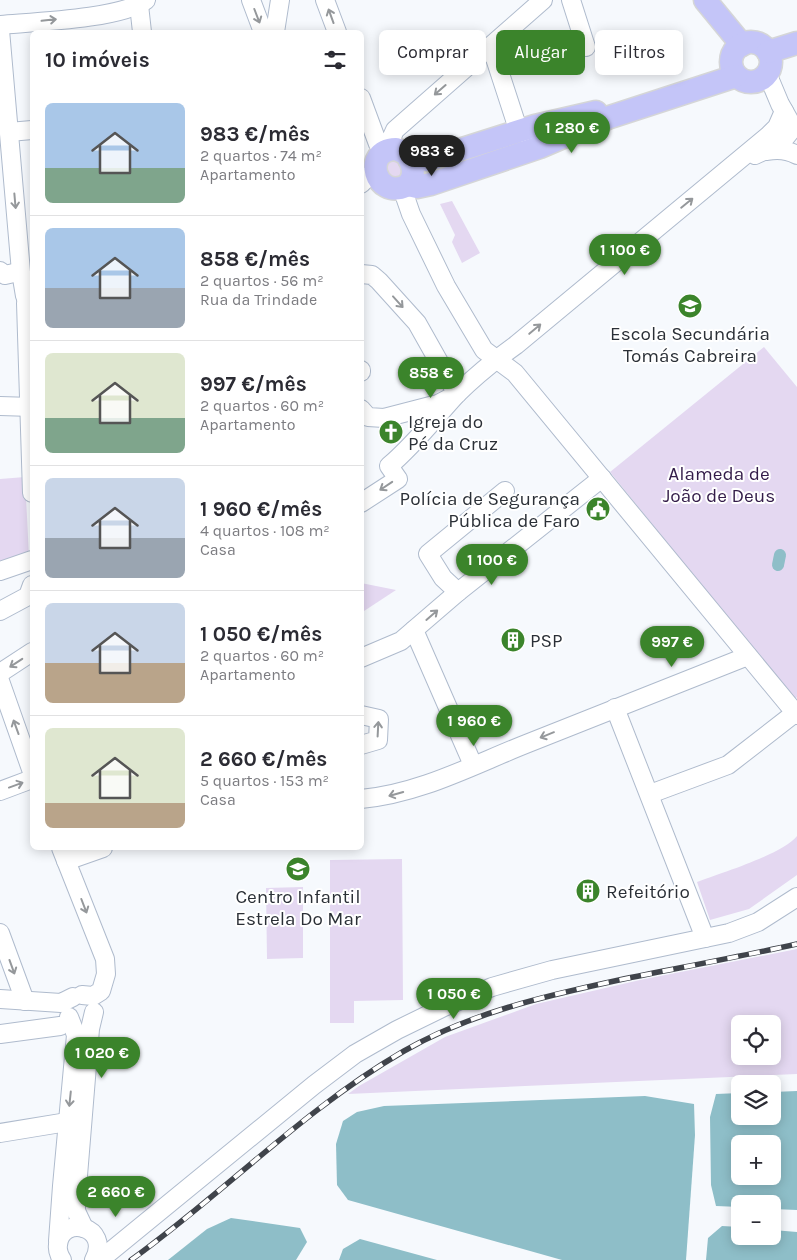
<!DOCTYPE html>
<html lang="pt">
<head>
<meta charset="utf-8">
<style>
	body { margin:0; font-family:Karla,sans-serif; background:#f2f2f3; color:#2b2b33; height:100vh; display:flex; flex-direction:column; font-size:19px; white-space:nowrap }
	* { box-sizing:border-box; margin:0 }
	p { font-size:16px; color:#7c7c81 }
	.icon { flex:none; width:28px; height:28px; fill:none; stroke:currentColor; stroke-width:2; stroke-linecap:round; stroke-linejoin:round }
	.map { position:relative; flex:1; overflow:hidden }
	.drawer { position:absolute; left:30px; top:30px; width:334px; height:820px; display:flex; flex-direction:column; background:#fff; border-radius:8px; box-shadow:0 2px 12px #0003 }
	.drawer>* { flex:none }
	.top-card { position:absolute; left:379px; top:30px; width:342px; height:45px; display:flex; gap:10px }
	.controls { position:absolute; left:731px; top:1015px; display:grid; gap:10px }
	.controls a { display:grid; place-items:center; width:50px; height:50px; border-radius:8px; background:#fff; box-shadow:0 2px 12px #0003; font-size:25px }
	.price { position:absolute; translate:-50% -42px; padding:0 11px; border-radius:18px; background:#3b842b; color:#fff; font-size:16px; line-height:32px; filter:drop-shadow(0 1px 2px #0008) }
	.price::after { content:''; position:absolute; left:50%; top:30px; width:15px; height:11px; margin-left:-8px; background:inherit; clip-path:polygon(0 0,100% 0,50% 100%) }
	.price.selected { background:#222; color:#fff }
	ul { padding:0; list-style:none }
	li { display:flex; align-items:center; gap:15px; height:125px; padding:0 15px }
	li+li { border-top:1px solid #e1e1e2 }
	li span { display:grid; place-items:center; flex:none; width:140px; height:100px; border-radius:8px; color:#555 }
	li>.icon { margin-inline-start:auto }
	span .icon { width:60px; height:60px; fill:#fffc; stroke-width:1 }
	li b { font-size:21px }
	h2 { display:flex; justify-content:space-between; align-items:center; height:60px; padding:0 15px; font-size:21px }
	.tag { padding:0 18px; border-radius:8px; background:#fff; box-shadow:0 2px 12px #0003; font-size:18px; line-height:45px }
	.tag.selected { background:#3b842b; color:#fff }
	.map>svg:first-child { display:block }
	.green { fill:#e4d8f1; fill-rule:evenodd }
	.water { fill:#8ebec8; fill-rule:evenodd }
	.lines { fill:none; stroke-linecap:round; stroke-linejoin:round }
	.canal { stroke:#8ebec8; stroke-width:12 }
	.minor-casing { stroke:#afbbcd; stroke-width:20 }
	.major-casing { stroke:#d5d6d7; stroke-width:25 }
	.minor { stroke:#fff; stroke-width:18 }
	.major { stroke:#c4c5f8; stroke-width:22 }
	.rail-casing { stroke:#40444b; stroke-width:5.5 }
	.rail { stroke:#fff; stroke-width:4; stroke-dasharray:11; stroke-linecap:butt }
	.oneway { stroke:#95989b }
	.labels { text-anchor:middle; stroke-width:4; stroke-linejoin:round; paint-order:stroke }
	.poi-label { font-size:19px; fill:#2b3037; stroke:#fff; text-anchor:start }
	.park-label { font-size:19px; fill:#331c49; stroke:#fff }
</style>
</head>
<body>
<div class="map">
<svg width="797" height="1260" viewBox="0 0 797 1260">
	<rect width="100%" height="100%" fill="#f6f9fd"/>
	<g class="green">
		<polygon points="384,160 400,160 403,176 389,177"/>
		<polygon points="452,201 480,253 462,263 452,242 455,235 440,204"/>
		<polygon points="764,347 797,387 797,697 794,700 610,472"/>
		<polygon points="25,477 29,557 0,566 0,479"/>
		<polygon points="361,583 396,590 361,613"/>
		<path d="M797,836V875L749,909L710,920L697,882C721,873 783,854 797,836Z"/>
		<polygon points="402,859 403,1000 354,1001 354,1023 330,1023 330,860"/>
		<polygon points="303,887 303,958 267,959 266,888"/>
		<path d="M797,949V1074L348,1094L359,1086L445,1037L536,1004L640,980ZM740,1024H772V1056H740Z"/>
	</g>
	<g class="water">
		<path d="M797,1091V1210L773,1209L772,1204H740V1207L716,1206L711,1185L710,1117L716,1094L740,1093V1116H772L773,1092ZM740,1144H772V1176H740Z"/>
		<polygon points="645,1096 694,1104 695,1135 686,1260 562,1260 348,1200 337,1185 336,1144 343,1121 357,1112 384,1106"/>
		<polygon points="231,1218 300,1228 307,1242 296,1260 168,1260 207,1229"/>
		<polygon points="722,1226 740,1227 740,1236 772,1236 773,1230 797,1232 797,1260 706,1260 708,1238"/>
		<polygon points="360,1239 437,1260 339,1260 343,1249"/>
	</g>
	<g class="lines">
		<polyline class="canal" points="778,565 780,555"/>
		<defs>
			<g id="minor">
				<polyline points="134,0 139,5 142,32"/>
				<polyline points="251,0 263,32"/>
				<polyline points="325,0 337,32"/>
				<polyline points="571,0 586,47"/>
				<path d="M0,25C34,22 121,19 146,0"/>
				<polyline points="0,30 21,272 25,296"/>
				<polyline points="275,32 280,0"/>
				<polyline points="491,46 519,132 529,134"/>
				<polyline points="767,73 780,104 789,120"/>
				<polyline points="361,98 378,144 386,150 395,130 543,0"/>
				<polyline points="9,132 32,130"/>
				<path d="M767,151C777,149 788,150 797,155"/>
				<polyline points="755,155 781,143 793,128"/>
				<polyline points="361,184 376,169"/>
				<polyline points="402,188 411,214 446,286 484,350 515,373 797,715"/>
				<polyline points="0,271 5,275 18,272"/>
				<polyline points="361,274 372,275 379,281 417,323 457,394 438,404 384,418 368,417 361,409"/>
				<polyline points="26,303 32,493"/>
				<polyline points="361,370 361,372"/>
				<polyline points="0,406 32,407"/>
				<path d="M361,503L398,479L389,466C414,445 434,419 456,395C474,377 495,360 516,345L768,136L777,127L784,111"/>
				<polyline points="0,571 32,560"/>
				<polyline points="458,592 443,578 428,554 505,491"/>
				<polyline points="0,611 28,596 32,585"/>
				<polyline points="414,630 473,765"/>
				<polyline points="361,658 401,641 458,592 602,478"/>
				<polyline points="0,673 32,652"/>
				<polyline points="0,681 32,772"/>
				<polyline points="615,708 705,938"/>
				<polyline points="361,715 379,719 378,740 361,745"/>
				<polyline points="0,791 32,779"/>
				<polyline points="650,794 728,765 795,713"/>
				<path d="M361,799C419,794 473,765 526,744C600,714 674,685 748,656"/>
				<polyline points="61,848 105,959 106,974 101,991 93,996 82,995"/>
				<polyline points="66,861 103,848"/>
				<polyline points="0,933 25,1001"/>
				<polyline points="0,999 61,1003 73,997"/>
				<polyline points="0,1034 60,1026"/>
				<polyline points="0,1133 67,1122 77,1118"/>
				<polyline points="84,1228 76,1211 76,1200 90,1029 94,1012"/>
				<polyline points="58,1241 62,1186 76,1035 69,1017"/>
				<path d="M62,1260C59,1255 57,1251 58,1245C61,1214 112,1226 94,1260"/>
				<polyline points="100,1260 314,1085 355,1054 397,1030 444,1007 492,987 552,970 729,933 758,922 797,897"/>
			</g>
			<g id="major">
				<polyline points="705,0 742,45"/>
				<circle cx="751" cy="62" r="20"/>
				<polyline points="768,52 797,43"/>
				<path d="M396,149L407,154C413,165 417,177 406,186C375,200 361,150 396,149Z"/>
				<polyline points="409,159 428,160 535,126 596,112"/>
				<polyline points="408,185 417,187 431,184 540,147 610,117 736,76"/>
			</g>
		</defs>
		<use href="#minor" class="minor-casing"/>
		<use href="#major" class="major-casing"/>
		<use href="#minor" class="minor"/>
		<use href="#major" class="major"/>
		<defs>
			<path id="rail" d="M131,1260C224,1193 304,1109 404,1051C470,1013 545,996 619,980C678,968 738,957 797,944"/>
		</defs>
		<use href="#rail" class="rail-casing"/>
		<use href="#rail" class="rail"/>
	</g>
	<defs><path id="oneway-shaft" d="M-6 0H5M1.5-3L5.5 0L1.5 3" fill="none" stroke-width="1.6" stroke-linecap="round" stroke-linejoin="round" transform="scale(1.25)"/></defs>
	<g class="oneway">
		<use href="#oneway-shaft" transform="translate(257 16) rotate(69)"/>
		<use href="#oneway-shaft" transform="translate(331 16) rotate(-110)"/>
		<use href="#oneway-shaft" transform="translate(49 20) rotate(-6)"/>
		<use href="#oneway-shaft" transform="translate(440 90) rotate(139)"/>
		<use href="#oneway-shaft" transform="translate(15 201) rotate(85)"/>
		<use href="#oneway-shaft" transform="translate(687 203) rotate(-39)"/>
		<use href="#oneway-shaft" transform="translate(398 302) rotate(48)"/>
		<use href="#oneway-shaft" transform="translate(535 329) rotate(-40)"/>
		<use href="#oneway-shaft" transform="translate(386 486) rotate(146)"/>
		<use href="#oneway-shaft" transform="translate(432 615) rotate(-41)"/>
		<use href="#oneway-shaft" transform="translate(16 663) rotate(147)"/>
		<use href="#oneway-shaft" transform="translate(16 727) rotate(-110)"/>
		<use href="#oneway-shaft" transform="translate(378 729) rotate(-87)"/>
		<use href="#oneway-shaft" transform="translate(547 735) rotate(158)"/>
		<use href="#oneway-shaft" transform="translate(16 785) rotate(-20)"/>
		<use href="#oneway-shaft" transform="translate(396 794) rotate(164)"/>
		<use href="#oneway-shaft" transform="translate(84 906) rotate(69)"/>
		<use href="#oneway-shaft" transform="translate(12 967) rotate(70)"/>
		<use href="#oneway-shaft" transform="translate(70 1099) rotate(96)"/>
	</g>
	<defs>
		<symbol id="school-disc" viewBox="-11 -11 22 22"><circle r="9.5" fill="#3b842b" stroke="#fff"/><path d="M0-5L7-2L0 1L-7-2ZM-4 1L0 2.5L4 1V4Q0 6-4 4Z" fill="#fff"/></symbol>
		<symbol id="church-disc" viewBox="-11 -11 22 22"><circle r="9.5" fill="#3b842b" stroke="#fff"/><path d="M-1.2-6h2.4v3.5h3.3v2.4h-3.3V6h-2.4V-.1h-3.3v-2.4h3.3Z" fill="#fff"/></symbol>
		<symbol id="civic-disc" viewBox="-11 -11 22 22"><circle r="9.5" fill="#3b842b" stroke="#fff"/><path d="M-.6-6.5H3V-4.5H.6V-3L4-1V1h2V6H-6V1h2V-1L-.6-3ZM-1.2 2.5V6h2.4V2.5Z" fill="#fff"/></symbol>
		<symbol id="building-disc" viewBox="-11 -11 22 22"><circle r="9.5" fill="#3b842b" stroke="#fff"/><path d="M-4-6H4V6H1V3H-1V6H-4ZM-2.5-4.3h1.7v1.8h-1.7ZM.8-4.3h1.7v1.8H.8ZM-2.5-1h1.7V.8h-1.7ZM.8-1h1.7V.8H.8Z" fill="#fff"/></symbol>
	</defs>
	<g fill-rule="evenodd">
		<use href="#school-disc" x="676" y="292" width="28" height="28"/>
		<use href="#church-disc" x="377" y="418" width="28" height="28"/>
		<use href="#civic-disc" x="584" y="495" width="28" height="28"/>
		<use href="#building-disc" x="499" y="626" width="28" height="28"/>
		<use href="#school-disc" x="284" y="855" width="28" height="28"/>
		<use href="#building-disc" x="574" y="877" width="28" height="28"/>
	</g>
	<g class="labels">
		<g class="poi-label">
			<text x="690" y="340" text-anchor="middle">Escola Secundária<tspan x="690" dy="22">Tomás Cabreira</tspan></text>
			<text x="408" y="428">Igreja do<tspan x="408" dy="22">Pé da Cruz</tspan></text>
			<text x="580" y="505" text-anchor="end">Polícia de Segurança<tspan x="580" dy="22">Pública de Faro</tspan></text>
			<text x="530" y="647">PSP</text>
			<text x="606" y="898">Refeitório</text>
			<text x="298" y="903" text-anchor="middle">Centro Infantil<tspan x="298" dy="22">Estrela Do Mar</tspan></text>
		</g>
		<g class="park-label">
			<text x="719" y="480">Alameda de<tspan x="719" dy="22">João de Deus</tspan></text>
		</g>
	</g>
</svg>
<div class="controls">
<a><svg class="icon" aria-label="locate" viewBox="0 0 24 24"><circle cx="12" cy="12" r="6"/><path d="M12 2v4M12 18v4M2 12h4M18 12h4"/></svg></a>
<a><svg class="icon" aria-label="layers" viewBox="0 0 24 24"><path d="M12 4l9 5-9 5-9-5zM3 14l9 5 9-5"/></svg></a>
<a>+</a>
<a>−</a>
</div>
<b class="price" style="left:572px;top:154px">1 280 €</b>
<b class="price selected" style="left:432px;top:177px">983 €</b>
<b class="price" style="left:625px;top:276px">1 100 €</b>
<b class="price" style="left:431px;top:399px">858 €</b>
<b class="price" style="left:492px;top:586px">1 100 €</b>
<b class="price" style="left:672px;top:668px">997 €</b>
<b class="price" style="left:474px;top:747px">1 960 €</b>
<b class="price" style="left:454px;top:1020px">1 050 €</b>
<b class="price" style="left:102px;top:1079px">1 020 €</b>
<b class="price" style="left:116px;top:1218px">2 660 €</b>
<div class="top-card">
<a class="tag">Comprar</a>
<a class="tag selected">Alugar</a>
<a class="tag">Filtros</a>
</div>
<section class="drawer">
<h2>10 imóveis<svg class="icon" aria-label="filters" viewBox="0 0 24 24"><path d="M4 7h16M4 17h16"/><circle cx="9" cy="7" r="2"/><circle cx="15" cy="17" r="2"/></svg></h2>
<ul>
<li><span style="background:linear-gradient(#a9c7e8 65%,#7fa58c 0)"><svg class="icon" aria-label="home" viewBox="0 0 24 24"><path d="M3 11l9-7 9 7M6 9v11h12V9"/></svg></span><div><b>983 €/mês</b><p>2 quartos · 74 m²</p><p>Apartamento</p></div></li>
<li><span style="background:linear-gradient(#a9c7e8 60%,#9aa5b1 0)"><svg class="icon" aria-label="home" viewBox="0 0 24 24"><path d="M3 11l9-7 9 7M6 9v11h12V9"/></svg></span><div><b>858 €/mês</b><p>2 quartos · 56 m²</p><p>Rua da Trindade</p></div></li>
<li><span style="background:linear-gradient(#dfe7d0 65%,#7fa58c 0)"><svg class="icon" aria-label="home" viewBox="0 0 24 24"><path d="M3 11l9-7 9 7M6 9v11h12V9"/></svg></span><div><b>997 €/mês</b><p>2 quartos · 60 m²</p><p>Apartamento</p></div></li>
<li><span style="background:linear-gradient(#c9d6e8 60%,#9aa5b1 0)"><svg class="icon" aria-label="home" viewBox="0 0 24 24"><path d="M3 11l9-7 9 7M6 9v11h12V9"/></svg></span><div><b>1 960 €/mês</b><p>4 quartos · 108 m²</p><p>Casa</p></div></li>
<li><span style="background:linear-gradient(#c9d6e8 60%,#b9a48a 0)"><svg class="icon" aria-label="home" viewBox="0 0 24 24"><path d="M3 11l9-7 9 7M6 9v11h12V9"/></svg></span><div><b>1 050 €/mês</b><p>2 quartos · 60 m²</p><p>Apartamento</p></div></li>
<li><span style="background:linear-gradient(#dfe7d0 75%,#b9a48a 0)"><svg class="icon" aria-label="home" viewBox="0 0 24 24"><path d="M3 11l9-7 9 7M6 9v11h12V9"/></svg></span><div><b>2 660 €/mês</b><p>5 quartos · 153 m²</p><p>Casa</p></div></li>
</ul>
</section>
</div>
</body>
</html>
